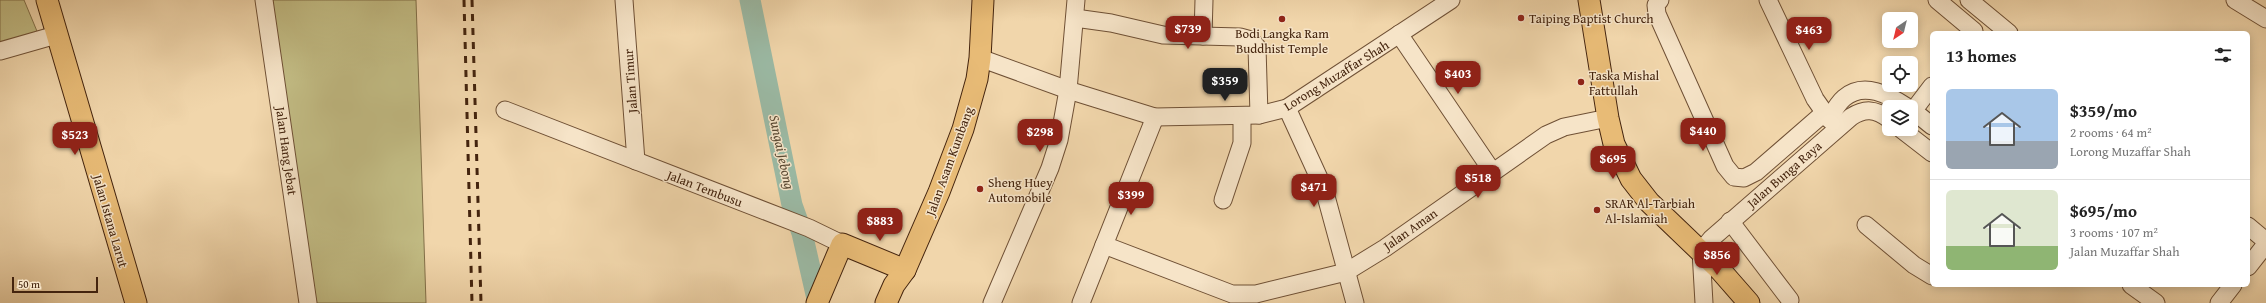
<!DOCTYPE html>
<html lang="en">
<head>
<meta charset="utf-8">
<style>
	body { margin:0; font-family:"Gentium Book Plus",serif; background:#f6f6f6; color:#222; height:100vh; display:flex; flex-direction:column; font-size:15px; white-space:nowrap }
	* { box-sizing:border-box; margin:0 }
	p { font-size:13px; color:#767676 }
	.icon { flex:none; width:22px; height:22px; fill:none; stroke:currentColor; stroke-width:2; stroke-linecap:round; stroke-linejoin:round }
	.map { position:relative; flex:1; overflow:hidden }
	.panel { position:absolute; left:1930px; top:31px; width:320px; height:256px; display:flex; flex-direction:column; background:#fff; border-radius:6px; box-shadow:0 2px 10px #0003 }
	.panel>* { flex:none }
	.needle { width:26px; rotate:215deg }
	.buttons { position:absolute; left:1882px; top:12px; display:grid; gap:8px }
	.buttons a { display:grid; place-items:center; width:36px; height:36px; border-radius:6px; background:#fff; box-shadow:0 2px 10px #0003; font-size:20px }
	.scale { position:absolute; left:12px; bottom:10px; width:86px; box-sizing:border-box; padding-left:4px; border:2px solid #44240e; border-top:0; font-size:11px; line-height:14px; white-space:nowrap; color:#44240e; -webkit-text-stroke:3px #f6e4c8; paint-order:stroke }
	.price { position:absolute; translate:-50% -34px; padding:0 9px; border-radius:8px; background:#8f2418; color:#fff; font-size:13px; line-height:26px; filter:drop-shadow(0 1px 2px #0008) }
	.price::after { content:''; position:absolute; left:50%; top:24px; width:12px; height:9px; margin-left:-6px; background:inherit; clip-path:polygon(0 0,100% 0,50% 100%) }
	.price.current { background:#222; color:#fff }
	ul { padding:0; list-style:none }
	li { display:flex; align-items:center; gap:12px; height:100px; padding:0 16px }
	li+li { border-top:1px solid #e0e0e0 }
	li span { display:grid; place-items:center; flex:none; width:112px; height:80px; border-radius:6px; color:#555 }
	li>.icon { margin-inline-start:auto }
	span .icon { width:48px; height:48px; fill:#fffc; stroke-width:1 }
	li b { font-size:17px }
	h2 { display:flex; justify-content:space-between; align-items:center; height:48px; padding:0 16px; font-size:17px }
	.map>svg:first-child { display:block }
	.green { fill:#c2bc84; stroke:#837049 }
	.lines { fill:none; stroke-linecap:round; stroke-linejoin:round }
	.river { stroke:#9bbaa5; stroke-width:21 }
	.minor-casing { stroke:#6f5035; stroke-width:19 }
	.major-casing { stroke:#44240e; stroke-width:23 }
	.minor { stroke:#f6e4c8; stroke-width:17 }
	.major { stroke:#e8bb76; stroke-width:21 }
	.rail { stroke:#44240e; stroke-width:3; stroke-dasharray:7 7; stroke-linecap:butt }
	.poi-dot { fill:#8f2418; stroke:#f6e4c8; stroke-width:1.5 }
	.labels { text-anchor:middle; stroke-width:3; stroke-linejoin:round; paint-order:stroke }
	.poi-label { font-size:13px; fill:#44240e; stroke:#f6e4c8; text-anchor:start }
	.street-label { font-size:13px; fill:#44240e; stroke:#f6e4c8 }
	.water-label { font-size:14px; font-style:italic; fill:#5a4a34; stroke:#f6e4c8 }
</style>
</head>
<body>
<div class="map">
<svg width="2266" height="303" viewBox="0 0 2266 303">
	<rect width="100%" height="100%" fill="#f1d6ab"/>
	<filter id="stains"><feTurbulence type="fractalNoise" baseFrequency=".005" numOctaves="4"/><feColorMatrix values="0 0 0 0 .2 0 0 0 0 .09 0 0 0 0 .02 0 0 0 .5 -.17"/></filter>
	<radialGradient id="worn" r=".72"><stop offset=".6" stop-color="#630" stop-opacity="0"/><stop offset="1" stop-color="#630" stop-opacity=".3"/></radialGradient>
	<g class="green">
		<polygon points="0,0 24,0 39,36 0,43"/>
		<polygon points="267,0 416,0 426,303 312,303"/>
	</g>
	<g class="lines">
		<polyline class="river" points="750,0 792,205 802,233 818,303"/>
		<defs>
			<g id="minor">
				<polyline points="264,0 308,303"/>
				<polyline points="624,0 636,161"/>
				<polyline points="1660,0 1656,5 1657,14 1725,166 1734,177 1744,178 1756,172 1824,113"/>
				<polyline points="1768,0 1815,99 1829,119"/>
				<polyline points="1937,0 1974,31"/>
				<polyline points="1969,0 2009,33"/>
				<polyline points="2235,0 2266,19"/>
				<polyline points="1075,18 1111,23 1163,35 1240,37 1251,40 1257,47 1259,115"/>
				<polyline points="1399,34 1492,171"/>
				<polyline points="1203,36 1204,0"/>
				<polyline points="0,51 56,35"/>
				<polyline points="980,58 1068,90 1155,117 1259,115 1287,108 1451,0"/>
				<polyline points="1287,108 1324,189 1355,303"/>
				<polyline points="1911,109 1932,126"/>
				<polyline points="505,110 809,228 842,244"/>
				<polyline points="1913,111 1932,86"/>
				<path d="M1836,125L1829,119C1833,112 1838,103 1844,98C1864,81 1889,95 1907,107"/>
				<polyline points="1901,129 1932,153"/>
				<polyline points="1223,200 1242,143 1242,116"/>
				<polyline points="1730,221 1790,300"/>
				<polyline points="1866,225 1914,265 1932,276"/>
				<polyline points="2248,226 2266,241"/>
				<polyline points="1104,245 1232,294 1256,294 1346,272 1385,248 1546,135 1564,127 1608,118"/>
				<polyline points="2248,267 2266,244"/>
				<polyline points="2131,285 2156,303"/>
				<polyline points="992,303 1050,168 1059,140 1068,90 1076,0"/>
				<polyline points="1081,303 1155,117"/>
				<path d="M1704,303L1701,251L1711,239L1851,117C1865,108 1875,109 1889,119"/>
				<polyline points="2219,303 2233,285"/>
			</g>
			<g id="major">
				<polyline points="47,0 136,303"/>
				<polyline points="1589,0 1608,118 1614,144 1631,179 1649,202 1721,271 1749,303"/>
				<polyline points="817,303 842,244 905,270"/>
				<polyline points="886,303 894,285 905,270 939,192 963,129 977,79 980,58 983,0"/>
			</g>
		</defs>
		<use href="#minor" class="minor-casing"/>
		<use href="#major" class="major-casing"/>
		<use href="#minor" class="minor"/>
		<use href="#major" class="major"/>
		<g class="rail">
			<polyline points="464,0 472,303"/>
			<polyline points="472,0 481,303"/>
		</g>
	</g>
	<g class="poi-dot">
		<circle cx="1521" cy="18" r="4"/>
		<circle cx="1282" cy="19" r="4"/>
		<circle cx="1581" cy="82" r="4"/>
		<circle cx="980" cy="189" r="4"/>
		<circle cx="1597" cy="210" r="4"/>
	</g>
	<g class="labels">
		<g class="poi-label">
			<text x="1529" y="23">Taiping Baptist Church</text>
			<text x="1282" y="38" text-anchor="middle">Bodi Langka Ram<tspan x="1282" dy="15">Buddhist Temple</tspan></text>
			<text x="1589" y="80">Taska Mishal<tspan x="1589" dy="15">Fattullah</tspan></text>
			<text x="988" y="187">Sheng Huey<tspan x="988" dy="15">Automobile</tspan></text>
			<text x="1605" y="208">SRAR Al-Tarbiah<tspan x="1605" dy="15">Al-Islamiah</tspan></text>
		</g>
		<g class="street-label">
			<text transform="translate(1336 75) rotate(-32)" y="5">Lorong Muzaffar Shah</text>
			<text transform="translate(630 81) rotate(-94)" y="5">Jalan Timur</text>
			<text transform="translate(287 151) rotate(82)" y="5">Jalan Hang Jebat</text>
			<text transform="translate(949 161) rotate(-70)" y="5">Jalan Asam Kumbang</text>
			<text transform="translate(1784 174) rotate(-41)" y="5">Jalan Bunga Raya</text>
			<text transform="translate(705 188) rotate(21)" y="5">Jalan Tembusu</text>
			<text transform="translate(111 221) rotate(74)" y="5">Jalan Istana Larut</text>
			<text transform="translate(1410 229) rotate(-35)" y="5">Jalan Aman</text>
		</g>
		<g class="water-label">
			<text transform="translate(782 152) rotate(78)" y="5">Sungai Jebong</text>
		</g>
	</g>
	<rect width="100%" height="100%" filter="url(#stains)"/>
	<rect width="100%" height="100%" fill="url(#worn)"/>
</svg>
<div class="buttons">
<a><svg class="needle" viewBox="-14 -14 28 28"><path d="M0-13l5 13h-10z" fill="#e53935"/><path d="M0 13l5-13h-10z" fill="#767676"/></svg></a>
<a><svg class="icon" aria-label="locate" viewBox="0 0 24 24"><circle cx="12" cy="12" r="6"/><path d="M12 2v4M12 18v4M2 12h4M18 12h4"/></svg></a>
<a><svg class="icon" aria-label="layers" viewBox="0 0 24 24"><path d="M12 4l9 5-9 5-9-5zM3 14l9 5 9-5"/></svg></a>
</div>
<div class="scale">50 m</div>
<b class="price" style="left:1188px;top:50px">$739</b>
<b class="price" style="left:1809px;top:51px">$463</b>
<b class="price" style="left:1458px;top:95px">$403</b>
<b class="price current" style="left:1225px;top:102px">$359</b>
<b class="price" style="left:1703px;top:152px">$440</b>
<b class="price" style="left:1040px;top:153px">$298</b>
<b class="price" style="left:75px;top:156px">$523</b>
<b class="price" style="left:1613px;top:180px">$695</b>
<b class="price" style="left:1478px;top:199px">$518</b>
<b class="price" style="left:1314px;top:208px">$471</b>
<b class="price" style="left:1131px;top:216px">$399</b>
<b class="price" style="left:880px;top:242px">$883</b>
<b class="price" style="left:1717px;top:276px">$856</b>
<section class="panel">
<h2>13 homes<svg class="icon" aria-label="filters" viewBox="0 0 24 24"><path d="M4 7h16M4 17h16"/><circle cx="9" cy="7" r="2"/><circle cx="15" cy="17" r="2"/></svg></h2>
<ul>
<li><span style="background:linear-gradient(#a9c7e8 65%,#9aa5b1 0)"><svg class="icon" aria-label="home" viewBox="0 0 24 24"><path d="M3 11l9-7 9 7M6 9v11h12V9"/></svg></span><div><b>$359/mo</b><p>2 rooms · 64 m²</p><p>Lorong Muzaffar Shah</p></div></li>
<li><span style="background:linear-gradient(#dfe7d0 70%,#8fb573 0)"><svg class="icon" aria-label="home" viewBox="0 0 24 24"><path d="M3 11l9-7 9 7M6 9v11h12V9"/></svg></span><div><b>$695/mo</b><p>3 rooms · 107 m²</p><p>Jalan Muzaffar Shah</p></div></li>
</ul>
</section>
</div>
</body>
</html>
